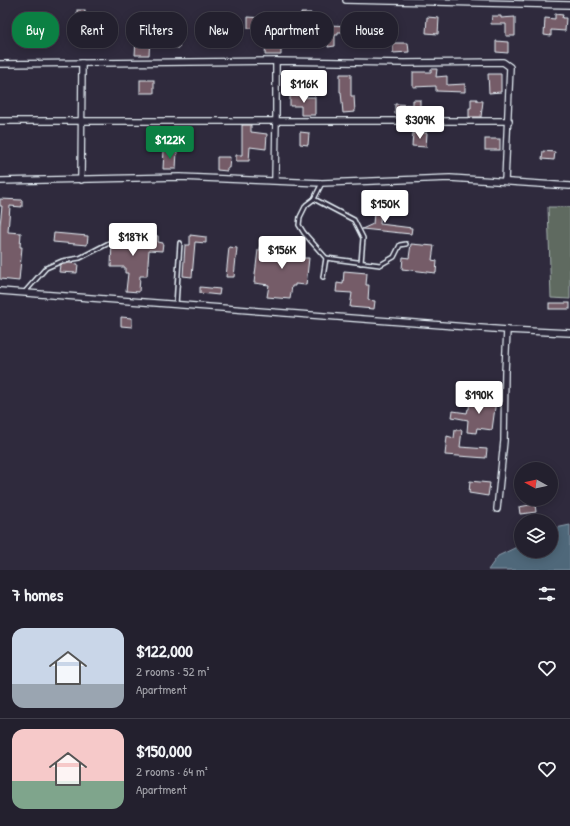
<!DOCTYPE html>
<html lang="en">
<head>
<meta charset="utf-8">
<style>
	body { margin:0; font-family:"Patrick Hand",sans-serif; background:#2b2836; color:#f1f3f6; height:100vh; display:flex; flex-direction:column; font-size:15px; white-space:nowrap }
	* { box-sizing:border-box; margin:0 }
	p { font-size:13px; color:#a3a3aa }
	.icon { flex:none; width:22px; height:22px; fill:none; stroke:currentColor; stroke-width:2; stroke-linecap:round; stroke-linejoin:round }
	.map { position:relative; height:570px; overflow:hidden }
	.sheet { display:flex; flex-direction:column; background:#23202e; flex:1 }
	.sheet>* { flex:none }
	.hud { position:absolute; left:12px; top:12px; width:546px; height:36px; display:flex; gap:8px }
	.needle { width:26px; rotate:278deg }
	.fabs { position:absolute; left:514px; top:462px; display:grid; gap:8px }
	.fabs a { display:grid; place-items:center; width:44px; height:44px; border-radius:50%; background:#23202e; box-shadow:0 2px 10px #0003,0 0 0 1px #403e4a; font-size:20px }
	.price { position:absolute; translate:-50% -34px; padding:0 9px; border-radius:4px; background:#fff; color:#222; font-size:13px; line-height:26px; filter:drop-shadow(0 1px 2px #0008) }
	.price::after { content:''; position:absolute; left:50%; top:24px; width:12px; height:9px; margin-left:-6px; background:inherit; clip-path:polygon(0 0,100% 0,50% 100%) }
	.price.selected { background:#0b8043; color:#fff }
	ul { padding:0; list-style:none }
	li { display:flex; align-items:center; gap:12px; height:100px; padding:0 12px }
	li+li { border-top:1px solid #403e4a }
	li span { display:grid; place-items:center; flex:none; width:112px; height:80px; border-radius:12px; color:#555 }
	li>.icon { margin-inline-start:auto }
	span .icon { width:48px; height:48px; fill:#fffc; stroke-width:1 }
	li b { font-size:17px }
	h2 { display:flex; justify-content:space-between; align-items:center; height:48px; padding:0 12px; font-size:17px }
	.tag { padding:0 14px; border-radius:16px; background:#23202e; box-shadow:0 2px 10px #0003,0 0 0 1px #403e4a; font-size:14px; line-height:36px }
	.tag.selected { background:#0b8043; color:#fff }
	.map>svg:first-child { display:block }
	.green { fill:#5e6b60; stroke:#a3aeac }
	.water { fill:#4f677a; stroke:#8c9eac }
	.building { fill:#755c67; stroke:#e8f1f8 }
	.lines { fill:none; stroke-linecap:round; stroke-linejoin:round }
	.lane-casing { stroke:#e8f1f8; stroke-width:6 }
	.street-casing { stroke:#e8f1f8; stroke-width:8 }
	.lane { stroke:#2f2a3d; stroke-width:3 }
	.street { stroke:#2f2a3d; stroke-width:5.5 }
</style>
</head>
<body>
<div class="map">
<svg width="570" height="570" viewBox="0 0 570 570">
	<rect width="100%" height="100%" fill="#2f2a3d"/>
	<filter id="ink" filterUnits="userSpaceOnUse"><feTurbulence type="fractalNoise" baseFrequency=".025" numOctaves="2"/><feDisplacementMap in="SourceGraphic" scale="8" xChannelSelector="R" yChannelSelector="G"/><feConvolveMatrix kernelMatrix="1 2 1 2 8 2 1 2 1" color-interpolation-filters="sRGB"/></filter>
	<g filter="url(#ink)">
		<polygon class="green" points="548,207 570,207 570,299 551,298"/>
		<polygon class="water" points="570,525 570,570 488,570 498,556 521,545 521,551 551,551 551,529"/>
		<g class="building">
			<rect x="77" y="10" width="8" height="19"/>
			<polygon points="263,13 271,13 270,29 248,28 248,17 262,18"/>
			<polygon points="301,13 311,13 312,31 301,32"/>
			<polygon points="555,14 563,15 562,18 566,18 565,31 551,30 551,36 544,35 545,18 555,19"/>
			<polygon points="492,16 501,16 501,18 515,17 515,36 506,36 506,24 491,24"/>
			<rect x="371" y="17" width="8" height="15"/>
			<polygon points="427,17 439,18 438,34 426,33"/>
			<polygon points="103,18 114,18 114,31 102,31"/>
			<polygon points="40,24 58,24 58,36 41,36"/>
			<polygon points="328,25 353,26 353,32 338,32 338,35 335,35 335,46 328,47"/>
			<polygon points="136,39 150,39 149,55 135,55"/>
			<polygon points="166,39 180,40 179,48 166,47"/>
			<polygon points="266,41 281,42 281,55 265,55"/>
			<polygon points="496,41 508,42 508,53 496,52"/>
			<polygon points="393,43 408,43 409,52 393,53"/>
			<polygon points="431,69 437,69 436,77 447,76 447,85 465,84 465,92 436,91 436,86 413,87 413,72 431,72"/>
			<polygon points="340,74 351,74 351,96 354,96 355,112 343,113 341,92 340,92"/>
			<polygon points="488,74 501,74 501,92 489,93"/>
			<rect x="140" y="80" width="14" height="13"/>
			<polygon points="290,95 300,95 300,97 315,97 315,115 301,115 301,106 290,106"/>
			<polygon points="471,99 477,99 477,101 483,101 481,117 469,117 469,108 471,108"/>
			<polygon points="413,100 420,100 420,112 409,112 409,114 395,114 395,104 413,105"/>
			<polygon points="242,125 251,125 251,132 267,134 266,149 250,147 249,161 236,161 236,155 242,155"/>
			<polygon points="300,132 309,133 308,145 300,144"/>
			<polygon points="413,133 427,133 426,147 412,146"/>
			<rect x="485" y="139" width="15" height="11"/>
			<polygon points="164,150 177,151 176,169 163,169"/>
			<polygon points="543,151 555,152 554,160 542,159"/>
			<polygon points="217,157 230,157 229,168 227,168 227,171 217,170"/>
			<polygon points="0,199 22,200 22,207 10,206 8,232 21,233 20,247 22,247 19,281 0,279 0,225 2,206 0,206"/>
			<polygon points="372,206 381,206 380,224 412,228 411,234 362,229 373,224 374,213 372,213"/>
			<polygon points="116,231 131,233 130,243 143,244 144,234 158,236 158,242 163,243 162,251 149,250 147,276 140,276 139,292 126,291 128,273 125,273 125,267 111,267 112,240 115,240"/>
			<polygon points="54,233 88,236 87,245 53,242"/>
			<polygon points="190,235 206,237 206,243 195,242 192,277 183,276 185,245 190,245"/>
			<polygon points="261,240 268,241 267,256 285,258 289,241 304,243 302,258 309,258 306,285 295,284 295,286 292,286 290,299 267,297 269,285 254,283 258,250 260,250"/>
			<polygon points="411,244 434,246 432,260 437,261 436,273 402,269 403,257 409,258"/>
			<polygon points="229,247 237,248 234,277 226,277"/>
			<polygon points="69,263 78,264 77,273 59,272 60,265"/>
			<polygon points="344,271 367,273 366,285 369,285 368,300 375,301 374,309 350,307 352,293 336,292 337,283 343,284"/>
			<polygon points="200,287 220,289 219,295 200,293"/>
			<rect x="549" y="303" width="21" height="6"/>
			<polygon points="121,317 132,318 132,327 121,326"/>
			<polygon points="487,399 496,400 492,430 477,428 476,433 467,432 468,420 452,417 453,411 467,413 468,409 469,409 470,400 487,402"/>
			<polygon points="455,430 462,430 460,447 487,449 486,458 445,455 447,436 454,438"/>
			<polygon points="470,481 490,483 488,496 469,493"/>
			<polygon points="535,504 536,512 520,514 519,507"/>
		</g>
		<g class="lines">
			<defs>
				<g id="lane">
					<polyline points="322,183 314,199 306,205 300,217 299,225 304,233 326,258 323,277"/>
					<polyline points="314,199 354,220 363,238 361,263"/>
					<polyline points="326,258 380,265 394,257 400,245 406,244"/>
					<polyline points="24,293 46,268 62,261 80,258 109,243"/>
					<polyline points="176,305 180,243"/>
				</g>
				<g id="street">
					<polyline points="346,0 570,5"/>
					<polyline points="0,64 276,61 404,63 503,62 510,67 505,181"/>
					<polyline points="0,121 509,121"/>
					<polyline points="81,180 82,63"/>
					<polyline points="275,180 276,121 276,61"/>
					<polyline points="0,181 180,177 322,183 450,178 570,186"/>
					<polyline points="0,291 507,330 570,333"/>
					<polyline points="497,509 504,441 505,372 507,330"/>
				</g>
			</defs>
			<use href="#lane" class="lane-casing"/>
			<use href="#street" class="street-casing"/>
			<use href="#lane" class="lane"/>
			<use href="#street" class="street"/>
		</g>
	</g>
</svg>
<div class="fabs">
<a><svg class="needle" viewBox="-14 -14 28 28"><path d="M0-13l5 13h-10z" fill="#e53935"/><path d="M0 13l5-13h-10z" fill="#a3a3aa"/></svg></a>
<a><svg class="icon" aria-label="layers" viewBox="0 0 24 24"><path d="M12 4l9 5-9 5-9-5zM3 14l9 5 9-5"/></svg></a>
</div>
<b class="price" style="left:304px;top:104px">$116K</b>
<b class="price" style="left:420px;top:140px">$309K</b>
<b class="price selected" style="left:170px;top:160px">$122K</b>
<b class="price" style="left:385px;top:224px">$150K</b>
<b class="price" style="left:133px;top:257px">$187K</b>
<b class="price" style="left:282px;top:270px">$156K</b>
<b class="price" style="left:479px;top:415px">$190K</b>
<div class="hud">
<a class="tag selected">Buy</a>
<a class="tag">Rent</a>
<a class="tag">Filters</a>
<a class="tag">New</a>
<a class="tag">Apartment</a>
<a class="tag">House</a>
</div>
</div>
<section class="sheet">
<h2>7 homes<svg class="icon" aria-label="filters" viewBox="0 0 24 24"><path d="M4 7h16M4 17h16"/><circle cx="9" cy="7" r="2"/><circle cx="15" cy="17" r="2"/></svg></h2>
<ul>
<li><span style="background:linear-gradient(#c9d6e8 70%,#9aa5b1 0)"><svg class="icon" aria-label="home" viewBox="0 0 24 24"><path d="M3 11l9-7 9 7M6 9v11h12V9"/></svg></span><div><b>$122,000</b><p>2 rooms · 52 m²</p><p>Apartment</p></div><svg class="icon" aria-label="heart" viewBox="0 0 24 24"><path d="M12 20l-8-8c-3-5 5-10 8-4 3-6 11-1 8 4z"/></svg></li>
<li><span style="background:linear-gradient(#f6c9c9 65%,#7fa58c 0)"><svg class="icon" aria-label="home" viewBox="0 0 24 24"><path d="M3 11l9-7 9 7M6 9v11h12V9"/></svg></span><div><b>$150,000</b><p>2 rooms · 64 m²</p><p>Apartment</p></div><svg class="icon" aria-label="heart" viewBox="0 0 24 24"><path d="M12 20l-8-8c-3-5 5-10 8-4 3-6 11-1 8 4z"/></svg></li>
</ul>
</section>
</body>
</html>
